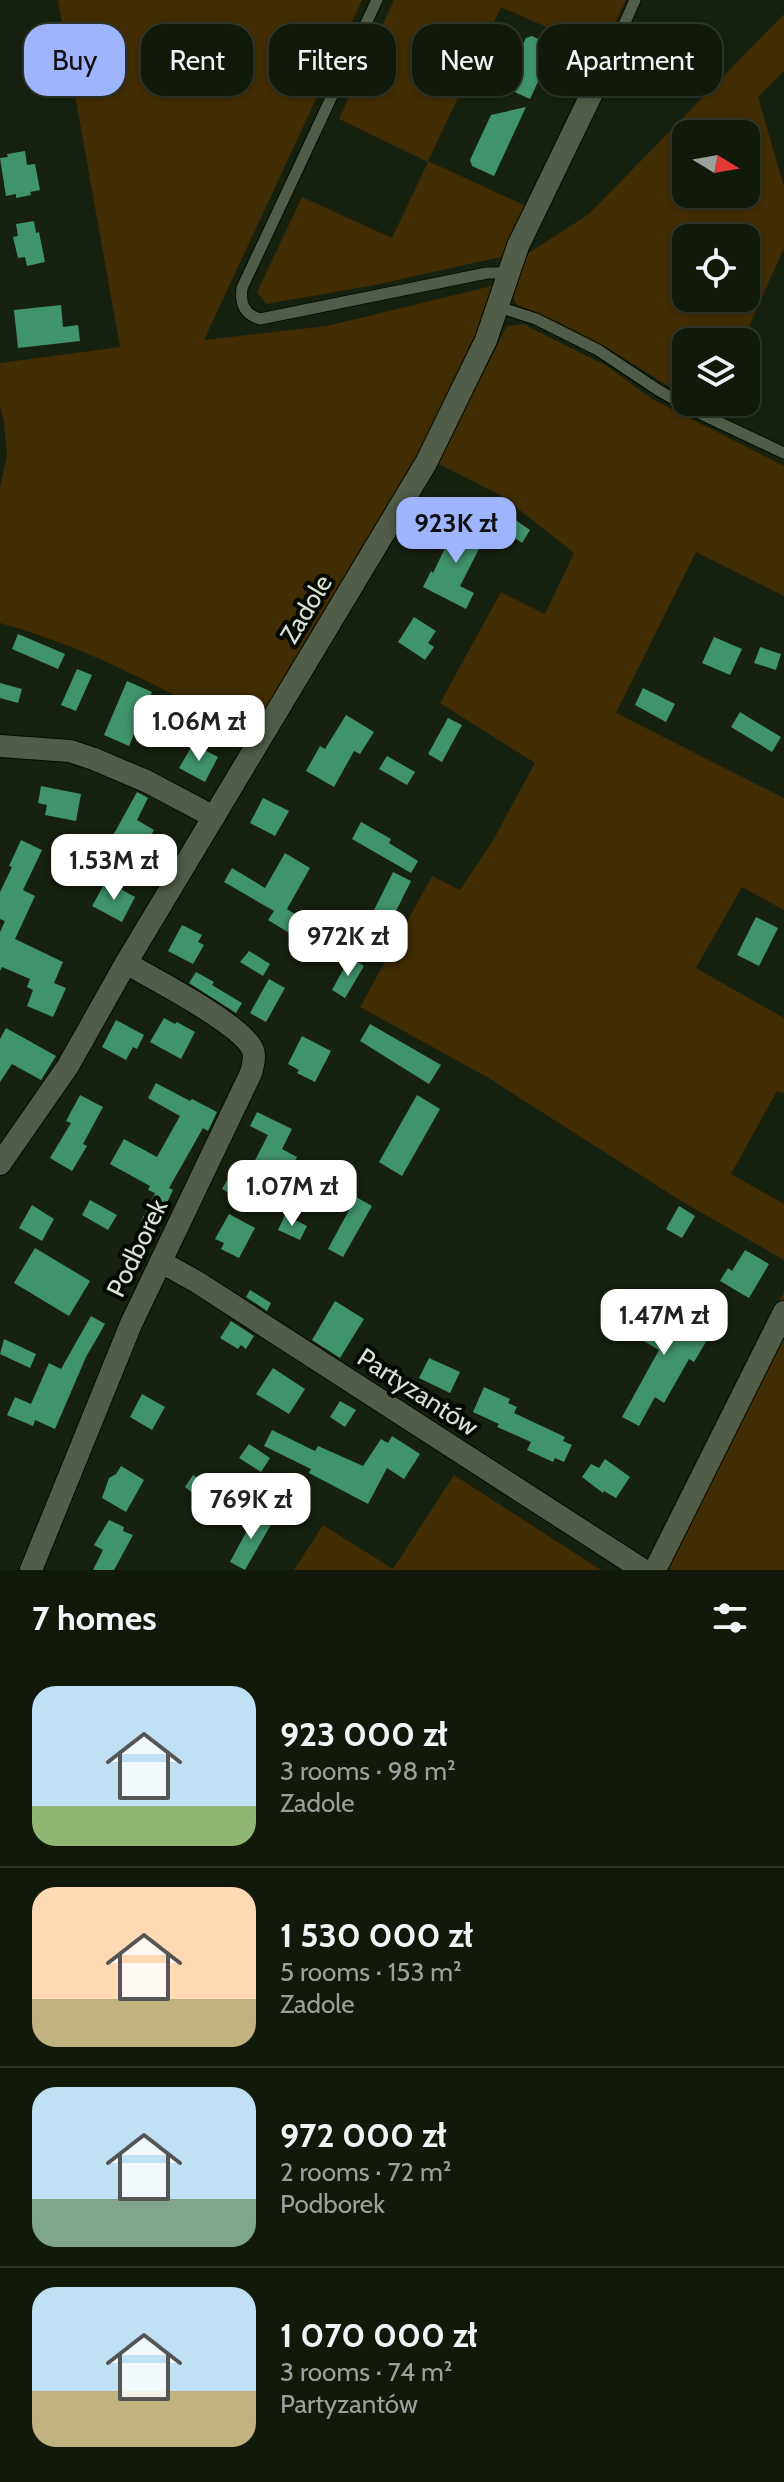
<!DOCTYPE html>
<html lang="en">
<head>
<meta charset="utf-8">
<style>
	body { margin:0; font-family:Cabin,sans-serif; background:#1a2214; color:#f1f3f6; height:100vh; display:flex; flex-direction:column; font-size:30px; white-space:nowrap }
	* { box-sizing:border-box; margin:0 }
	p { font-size:26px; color:#9ca09d }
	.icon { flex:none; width:44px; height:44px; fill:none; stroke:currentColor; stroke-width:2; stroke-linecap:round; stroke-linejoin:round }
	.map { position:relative; height:1570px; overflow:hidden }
	.panel { display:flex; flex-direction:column; background:#11190b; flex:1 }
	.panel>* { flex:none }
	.top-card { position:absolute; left:24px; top:24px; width:736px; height:72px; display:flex; gap:16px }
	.needle { width:52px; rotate:101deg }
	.fabs { position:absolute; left:672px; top:120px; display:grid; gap:16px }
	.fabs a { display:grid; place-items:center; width:88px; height:88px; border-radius:16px; background:#11190b; box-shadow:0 2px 6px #0004,0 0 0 2px #30382c; font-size:40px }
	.price { position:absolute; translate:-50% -68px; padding:0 18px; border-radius:16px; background:#fff; color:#222; font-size:26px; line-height:52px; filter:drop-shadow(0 2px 4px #0008) }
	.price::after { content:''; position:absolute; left:50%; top:48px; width:24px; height:18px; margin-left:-12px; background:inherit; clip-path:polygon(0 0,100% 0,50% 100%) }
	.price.active { background:#9eb4fd; color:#111 }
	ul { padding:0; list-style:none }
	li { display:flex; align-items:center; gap:24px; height:200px; padding:0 32px }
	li+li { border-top:2px solid #30382c }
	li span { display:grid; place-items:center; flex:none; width:224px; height:160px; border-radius:24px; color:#555 }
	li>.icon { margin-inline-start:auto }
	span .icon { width:96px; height:96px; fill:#fffc; stroke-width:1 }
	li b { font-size:34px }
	h2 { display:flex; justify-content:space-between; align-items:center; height:96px; padding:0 32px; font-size:34px }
	.chip { padding:0 28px; border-radius:24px; background:#11190b; box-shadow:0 2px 6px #0004,0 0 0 2px #30382c; font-size:28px; line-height:72px }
	.chip.active { background:#9eb4fd; color:#111 }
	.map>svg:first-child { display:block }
	.green { fill:#412c03; fill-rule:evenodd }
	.building { fill:#40946d }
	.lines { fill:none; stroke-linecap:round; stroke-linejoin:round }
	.lane-casing { stroke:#030b00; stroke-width:13 }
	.street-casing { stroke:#030b00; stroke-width:24 }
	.lane { stroke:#515d48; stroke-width:11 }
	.street { stroke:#515d48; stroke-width:22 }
	.labels { text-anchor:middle; stroke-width:8; stroke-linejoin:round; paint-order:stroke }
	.street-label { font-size:26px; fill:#d9e0d4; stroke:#050903 }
</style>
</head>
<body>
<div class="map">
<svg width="784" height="1570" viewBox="0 0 784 1570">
	<rect width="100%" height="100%" fill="#17210f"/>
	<g class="green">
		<path d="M58,0H362L204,340L327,326L492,286L493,300L417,461L251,734C169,693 89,647 0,623V488L7,454L4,423L0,405V363L120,347Z"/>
		<polygon points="394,0 626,0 602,52 501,7 428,161 528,207 506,256 370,286 266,304 257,292 302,197 392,238 428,162 339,119"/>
		<path d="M784,14V71L758,97L784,187V248L746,333V354V342H686V397L601,344L552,319L517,305L513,297L514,278L524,256L589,214ZM686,134H746V194H686ZM686,238H746V298H686Z"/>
		<polygon points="523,324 607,366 652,399 784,466 784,596 696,552 616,713 784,798 784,910 742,887 696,968 784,1018 784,1094 777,1091 731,1174 784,1204 784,1260 678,1199 487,1077 360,1007 432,876 460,890 492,842 535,763 440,703 501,592 545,614 574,553 502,496 437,463 507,326"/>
		<polygon points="784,1291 784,1570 638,1570 659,1556"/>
		<polygon points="454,1475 601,1570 294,1570 323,1525 393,1569"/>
	</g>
	<g class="building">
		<polygon points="532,36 554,47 530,99 508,89 505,82 526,38"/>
		<polygon points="526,107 494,176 472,166 470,160 491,115"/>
		<polygon points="25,151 27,165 35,164 40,190 30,192 31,195 16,198 16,194 6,196 0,158 8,157 7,154"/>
		<polygon points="34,221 36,233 39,232 45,262 27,266 25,257 18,258 13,237 18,236 16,224"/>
		<polygon points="61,305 63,327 78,325 80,341 18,348 14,310"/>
		<polygon points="504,512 530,530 522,543 496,525"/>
		<polygon points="460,517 482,528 473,546 479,549 460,586 474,593 466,609 423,587 431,571 433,573"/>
		<polygon points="414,617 436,631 428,643 434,647 425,660 398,642"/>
		<polygon points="18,634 65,654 58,669 12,649"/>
		<polygon points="714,637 742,649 730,675 702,663"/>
		<polygon points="760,647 781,654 776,670 754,663"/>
		<polygon points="77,669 92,675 76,711 61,705"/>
		<polygon points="127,681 152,692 129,746 104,735"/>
		<polygon points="0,683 22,689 18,703 0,698"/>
		<polygon points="643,688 675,704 666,722 635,705"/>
		<polygon points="740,712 781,737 772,752 731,727"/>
		<polygon points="346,715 374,732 360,754 354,751 334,787 306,771 320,746 325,749"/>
		<polygon points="448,718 462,725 442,762 428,754"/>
		<polygon points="193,744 218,757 205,782 179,768"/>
		<polygon points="387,756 415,772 407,785 379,769"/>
		<polygon points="41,786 81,794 76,821 45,815 47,805 38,803"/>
		<polygon points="137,792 148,798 137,820 154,830 140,855 111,839"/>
		<polygon points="263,798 289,811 275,836 250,823"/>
		<polygon points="361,822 391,839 389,843 418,861 411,873 352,839"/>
		<polygon points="21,840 42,850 23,890 35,896 15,939 63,962 54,983 66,988 53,1017 27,1006 33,990 27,987 30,979 2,967 0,971 0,932 5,921 0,919 0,892 12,867 9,866"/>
		<polygon points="285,853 310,868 287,909 301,918 291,934 268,920 274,911 224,882 232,868 265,888"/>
		<polygon points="393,872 411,881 390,923 372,914"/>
		<polygon points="106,881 135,897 122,922 92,906"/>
		<polygon points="756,917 778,928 759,966 737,955"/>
		<polygon points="182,925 202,935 198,942 204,945 193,964 168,951"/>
		<polygon points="249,951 270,964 263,976 240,962"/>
		<polygon points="350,957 364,966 345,998 332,990"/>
		<polygon points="196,972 214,982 212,985 242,1003 236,1013 189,983"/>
		<polygon points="269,979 285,988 266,1022 250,1013"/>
		<polygon points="164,1018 175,1024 177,1022 195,1032 181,1059 150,1042"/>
		<polygon points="116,1020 144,1035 137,1049 133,1047 126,1060 102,1047"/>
		<polygon points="370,1024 441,1065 429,1084 360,1041"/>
		<polygon points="6,1028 56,1056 41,1080 12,1064 0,1082 0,1039"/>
		<polygon points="302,1036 331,1051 315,1082 297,1073 299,1070 288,1064"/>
		<polygon points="156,1083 190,1101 192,1099 217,1112 208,1131 203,1128 169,1188 173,1190 155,1228 141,1221 155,1193 148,1190 150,1186 110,1164 124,1139 157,1157 180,1116 148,1098"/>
		<polygon points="80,1095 103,1107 83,1144 87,1146 72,1171 50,1158 71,1123 66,1121"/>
		<polygon points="417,1095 440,1109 402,1176 379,1162"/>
		<polygon points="257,1112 292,1129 282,1149 297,1157 284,1182 252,1166 268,1135 250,1126"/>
		<polygon points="236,1164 260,1178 247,1203 222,1189"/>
		<polygon points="356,1197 372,1206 343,1257 328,1249"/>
		<polygon points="90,1200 117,1215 108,1230 82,1215"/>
		<polygon points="32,1205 54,1219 42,1241 19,1228"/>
		<polygon points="679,1206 695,1216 682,1238 666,1229"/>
		<polygon points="229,1214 255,1228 239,1258 221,1249 224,1243 215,1239"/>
		<polygon points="285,1215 307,1226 300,1240 278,1230"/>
		<polygon points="35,1248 90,1281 69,1316 14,1283"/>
		<polygon points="745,1250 769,1264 749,1298 720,1281 728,1268 732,1271"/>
		<polygon points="250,1290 271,1303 267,1311 246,1297"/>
		<polygon points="335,1301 364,1319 340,1358 312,1340"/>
		<polygon points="624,1308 671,1335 678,1323 682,1325 690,1310 716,1325 694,1362 689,1359 664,1403 655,1397 639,1426 622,1417 659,1350 615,1324"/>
		<polygon points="91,1316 105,1324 86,1357 55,1429 35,1420 33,1426 7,1415 15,1397 31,1404 49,1363 61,1369"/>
		<polygon points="231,1321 254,1336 246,1349 241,1345 238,1349 220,1338"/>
		<polygon points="4,1339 36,1354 30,1368 0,1354"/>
		<polygon points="429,1358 460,1372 450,1393 419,1378"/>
		<polygon points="273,1368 305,1389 289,1414 256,1394"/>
		<polygon points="484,1387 510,1399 508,1403 517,1407 514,1413 565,1437 563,1441 572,1445 564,1462 555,1458 553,1462 527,1450 531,1442 497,1427 499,1424 473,1412"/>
		<polygon points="142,1394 165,1407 152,1430 130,1417"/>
		<polygon points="340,1401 356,1410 345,1427 330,1417"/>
		<polygon points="272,1430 315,1451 318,1446 363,1466 381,1439 388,1443 392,1436 420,1454 404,1479 387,1468 368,1504 309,1473 311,1469 264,1446"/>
		<polygon points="249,1444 270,1458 261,1472 239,1458"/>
		<polygon points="605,1459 630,1477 616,1498 604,1491 603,1493 582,1477 591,1464 599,1468"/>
		<polygon points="121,1466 144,1480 126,1512 102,1498 109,1478 116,1474"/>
		<polygon points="193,1475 220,1493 210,1507 185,1487"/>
		<polygon points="257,1512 273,1521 245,1570 230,1562"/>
		<polygon points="109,1520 124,1527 123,1531 133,1535 114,1570 93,1570 103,1550 94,1545"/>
	</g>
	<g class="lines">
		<defs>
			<g id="lane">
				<path d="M377,0L242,288C240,304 244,314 260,319L487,273H509"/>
				<polyline points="610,56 635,0"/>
				<polyline points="499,307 536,319 598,350 658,390 697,412 784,453"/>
			</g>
			<g id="street">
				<polyline points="0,746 70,751 94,759 146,781 214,817"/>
				<polyline points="0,1164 68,1066 126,963 426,463 486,340 518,246 610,56"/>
				<polyline points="161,1262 197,1282 643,1570"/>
				<path d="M31,1570L131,1324L251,1073C253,1065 256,1056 252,1048C239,1023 154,979 126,963"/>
				<polyline points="655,1570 784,1312"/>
			</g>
		</defs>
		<use href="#lane" class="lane-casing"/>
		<use href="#street" class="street-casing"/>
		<use href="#lane" class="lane"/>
		<use href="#street" class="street"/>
	</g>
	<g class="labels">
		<g class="street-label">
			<text transform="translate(306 609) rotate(-59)" y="9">Zadole</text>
			<text transform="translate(137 1248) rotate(-64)" y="9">Podborek</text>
			<text transform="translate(418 1392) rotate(33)" y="9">Partyzantów</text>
		</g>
	</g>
</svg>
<div class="fabs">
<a><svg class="needle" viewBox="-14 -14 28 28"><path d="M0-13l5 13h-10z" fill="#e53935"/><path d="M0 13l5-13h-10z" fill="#9ca09d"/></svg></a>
<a><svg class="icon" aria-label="locate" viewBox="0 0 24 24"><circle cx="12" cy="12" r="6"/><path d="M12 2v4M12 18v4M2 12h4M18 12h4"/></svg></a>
<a><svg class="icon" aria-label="layers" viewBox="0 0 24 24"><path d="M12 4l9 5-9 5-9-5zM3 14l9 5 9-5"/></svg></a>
</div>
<b class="price active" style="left:456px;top:565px">923K zł</b>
<b class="price" style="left:199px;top:763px">1.06M zł</b>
<b class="price" style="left:114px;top:902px">1.53M zł</b>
<b class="price" style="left:348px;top:978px">972K zł</b>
<b class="price" style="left:292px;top:1228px">1.07M zł</b>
<b class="price" style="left:664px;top:1357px">1.47M zł</b>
<b class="price" style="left:251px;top:1541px">769K zł</b>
<div class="top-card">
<a class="chip active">Buy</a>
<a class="chip">Rent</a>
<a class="chip">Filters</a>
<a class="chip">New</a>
<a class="chip">Apartment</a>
</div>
</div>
<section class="panel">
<h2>7 homes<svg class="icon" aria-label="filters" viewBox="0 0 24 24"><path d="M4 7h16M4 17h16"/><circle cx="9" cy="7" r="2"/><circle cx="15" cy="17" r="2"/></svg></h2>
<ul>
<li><span style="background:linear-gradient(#bfe0f5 75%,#8fb573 0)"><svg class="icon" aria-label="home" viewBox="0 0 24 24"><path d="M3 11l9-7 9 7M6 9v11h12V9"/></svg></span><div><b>923 000 zł</b><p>3 rooms · 98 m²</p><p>Zadole</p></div></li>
<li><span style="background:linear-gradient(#ffd9b3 70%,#c2b280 0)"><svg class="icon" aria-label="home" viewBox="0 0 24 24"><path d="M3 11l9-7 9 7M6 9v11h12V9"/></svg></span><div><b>1 530 000 zł</b><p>5 rooms · 153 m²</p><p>Zadole</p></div></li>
<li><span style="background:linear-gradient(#bfe0f5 70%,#7fa58c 0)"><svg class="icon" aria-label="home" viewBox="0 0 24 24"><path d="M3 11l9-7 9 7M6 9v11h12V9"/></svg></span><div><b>972 000 zł</b><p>2 rooms · 72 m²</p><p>Podborek</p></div></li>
<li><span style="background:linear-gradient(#bfe0f5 65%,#c2b280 0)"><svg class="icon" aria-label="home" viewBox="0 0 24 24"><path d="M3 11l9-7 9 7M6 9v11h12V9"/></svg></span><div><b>1 070 000 zł</b><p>3 rooms · 74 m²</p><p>Partyzantów</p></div></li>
</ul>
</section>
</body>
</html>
